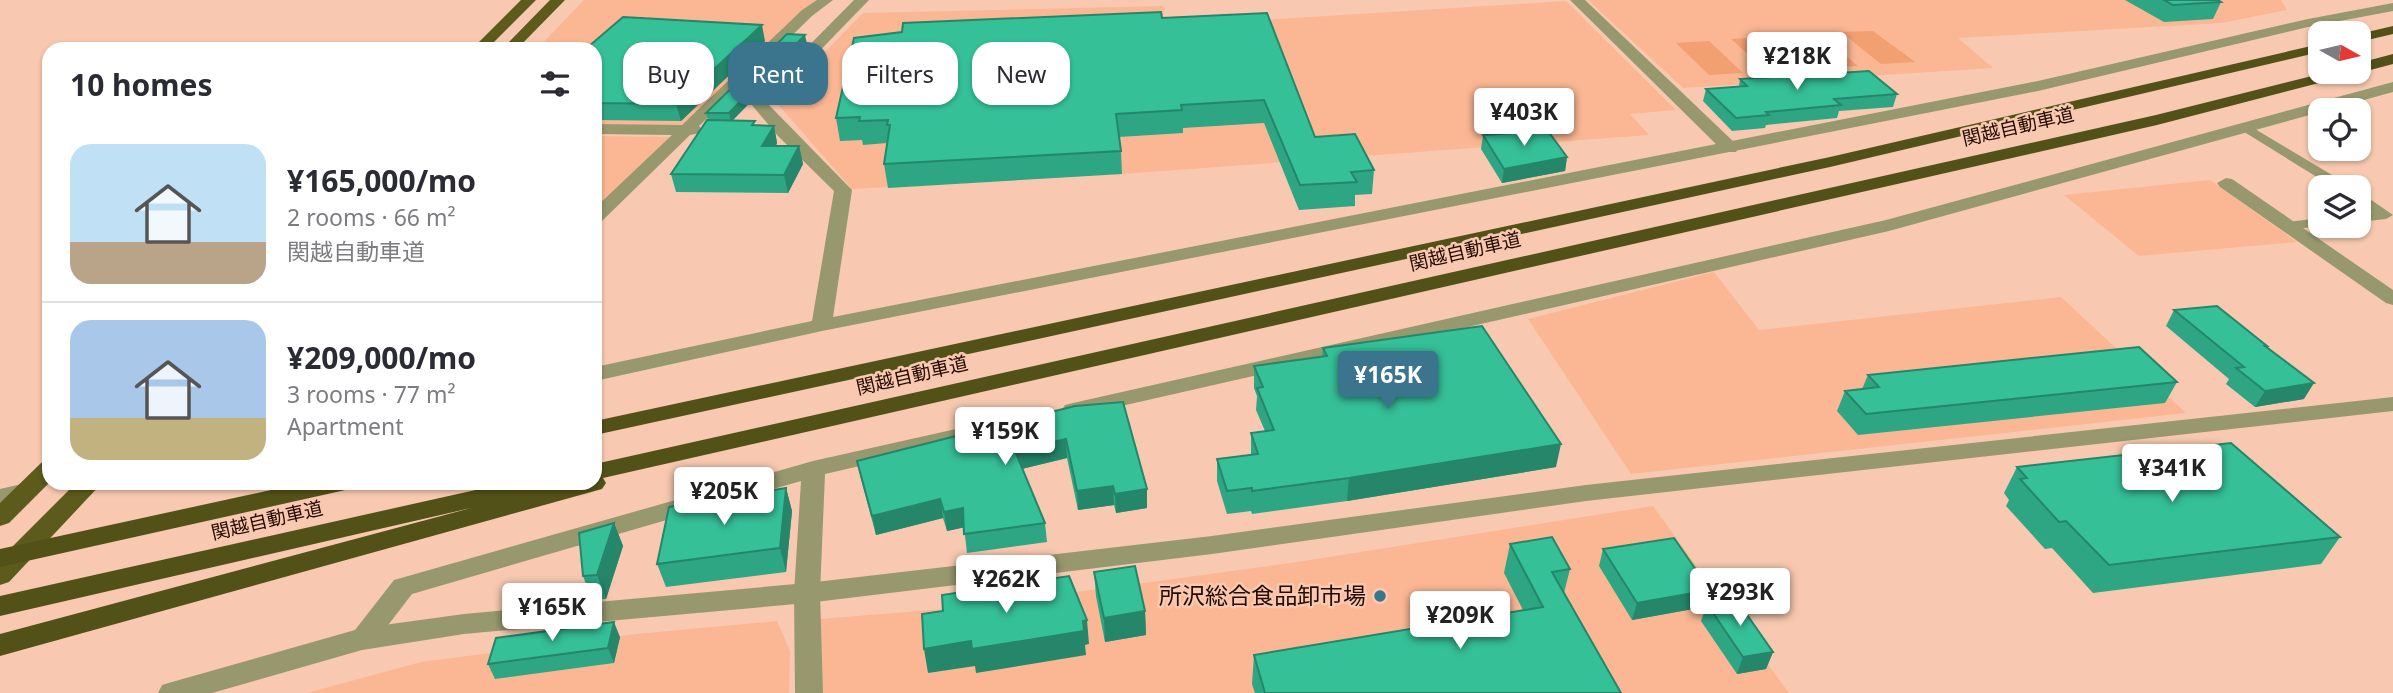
<!DOCTYPE html>
<html lang="en">
<head>
<meta charset="utf-8">
<style>
	body { margin:0; font-family:"Noto Sans","Noto Sans JP",sans-serif; background:#f7f7f7; color:#2b2b33; height:100vh; display:flex; flex-direction:column; font-size:26px; white-space:nowrap }
	* { box-sizing:border-box; margin:0 }
	p { font-size:23px; color:#7c7c81 }
	.icon { flex:none; width:38px; height:38px; fill:none; stroke:currentColor; stroke-width:2; stroke-linecap:round; stroke-linejoin:round }
	.map { position:relative; flex:1; overflow:hidden }
	.details { position:absolute; left:42px; top:42px; width:560px; height:448px; display:flex; flex-direction:column; background:#fff; border-radius:21px; box-shadow:0 2px 5px #0004 }
	.details>* { flex:none }
	.top-card { position:absolute; left:623px; top:42px; width:665px; height:63px; display:flex; gap:14px }
	.needle { width:46px; rotate:98deg }
	.buttons { position:absolute; left:2308px; top:21px; display:grid; gap:14px }
	.buttons a { display:grid; place-items:center; width:63px; height:63px; border-radius:14px; background:#fff; box-shadow:0 2px 5px #0004; font-size:35px }
	.price { position:absolute; translate:-50% -60px; padding:0 16px; border-radius:7px; background:#fff; color:#222; font-size:23px; line-height:46px; filter:drop-shadow(0 2px 4px #0008) }
	.price::after { content:''; position:absolute; left:50%; top:42px; width:21px; height:16px; margin-left:-10px; background:inherit; clip-path:polygon(0 0,100% 0,50% 100%) }
	.price.on { background:#3a748d; color:#fff }
	ul { padding:0; list-style:none }
	li { display:flex; align-items:center; gap:21px; height:175px; padding:0 28px }
	li+li { border-top:2px solid #e1e1e2 }
	li span { display:grid; place-items:center; flex:none; width:196px; height:140px; border-radius:21px; color:#555 }
	li>.icon { margin-inline-start:auto }
	span .icon { width:84px; height:84px; fill:#fffc; stroke-width:1 }
	li b { font-size:30px }
	h2 { display:flex; justify-content:space-between; align-items:center; height:84px; padding:0 28px; font-size:30px }
	.chip { padding:0 24px; border-radius:21px; background:#fff; box-shadow:0 2px 5px #0004; font-size:24px; line-height:63px }
	.chip.on { background:#3a748d; color:#fff }
	.map>svg:first-child { display:block }
	.built { fill:#fbb793 }
	.green { fill:#f29f72 }
	.lines { fill:none; stroke-linecap:round; stroke-linejoin:round }
	.service { fill:#97986e; fill-rule:evenodd }
	.minor { fill:#97986e; fill-rule:evenodd }
	.tertiary { fill:#97986e; fill-rule:evenodd }
	.trunk { fill:#5c5b1c; fill-rule:evenodd }
	.motorway { fill:#525117; fill-rule:evenodd }
	.wall { fill:#2ea583 }
	.shaded-wall { fill:#25866a }
	.building { fill:#35c098; stroke:#25866a; stroke-width:2 }
	.poi-dot { fill:#3a748d; stroke:#f8c9b0; stroke-width:2.5 }
	.labels { text-anchor:middle; stroke-width:5; stroke-linejoin:round; paint-order:stroke }
	.street-label { font-size:19px; fill:#250a00; stroke:#f8c9b0 }
	.near-poi-label { font-size:23px; fill:#250a00; stroke:#f8c9b0; text-anchor:end }
</style>
</head>
<body>
<div class="map">
<svg width="2393" height="693" viewBox="0 0 2393 693">
	<rect width="100%" height="100%" fill="#f8c9b0"/>
	<g class="built">
		<polygon points="584,0 818,0 799,13 689,121 680,125 595,125 595,49 537,49"/>
		<polygon points="1588,0 2281,0 2287,10 2222,23 1958,38 1993,68 1683,88"/>
		<polygon points="1566,1 1676,110 1630,114 1649,135 1122,174 852,189 776,102 863,13 1163,6 1164,22 1262,20"/>
		<polygon points="595,136 673,137 595,212"/>
		<polygon points="2210,180 2297,242 2139,256 2064,195"/>
		<polygon points="1714,272 1759,330 2061,297 2186,413 1631,474 1528,319"/>
		<polygon points="1653,506 1789,693 822,693 820,619 944,609 1137,584 1297,562"/>
		<polygon points="777,621 790,651 789,693 307,693 421,662 636,634"/>
	</g>
	<g class="green">
		<polygon points="1873,31 1915,62 1881,64 1841,32"/>
		<polygon points="1819,34 1858,66 1825,68 1787,36"/>
		<polygon points="1764,37 1801,69 1801,70 1768,72 1731,39"/>
		<polygon points="1709,41 1743,73 1709,75 1676,43"/>
	</g>
	<g class="lines">
		<g class="service">
			<polygon points="2245,123 2347,184 2349,187 2333,187 2241,130 2239,127"/>
			<polygon points="2359,194 2364,195 2393,215 2386,219 2359,222 2359,214 2372,212 2359,204"/>
			<polygon points="2320,218 2320,226 2288,230 2281,226 2288,222"/>
		</g>
		<g class="minor">
			<polygon points="817,0 833,0 812,16 699,126 702,130 700,133 690,135 601,222 595,223 595,208 672,135 595,134 595,124 682,125 802,10"/>
			<polygon points="854,0 869,0 768,104 852,190 833,317 2038,81 2308,19 2393,3 2393,11 2308,27 2038,91 822,331 595,381 595,367 812,321 834,191 778,136 751,104"/>
			<polygon points="2393,82 2393,92 1889,231 1073,417 1065,415 1062,410 1065,405 1073,403 1886,220"/>
			<polygon points="2226,178 2232,179 2393,290 2393,305 2386,303 2220,187 2217,183"/>
			<polygon points="956,429 964,432 967,437 964,442 825,474 820,593 823,693 795,693 794,593 801,481 412,594 372,646 362,650 352,646 348,639 394,580 813,461"/>
			<polygon points="26,483 34,485 38,491 34,497 0,505 0,489"/>
		</g>
		<g class="tertiary">
			<polygon points="1570,0 1585,0 1736,144 1738,148 1736,152 1724,152"/>
			<polygon points="2393,397 2393,411 1586,501 1212,554 807,603 464,634 362,650 212,693 158,693 162,685 172,682 362,628 464,614 807,583 1212,536 1586,485"/>
		</g>
		<g class="trunk">
			<polygon points="521,0 536,0 487,49 472,49"/>
			<polygon points="550,0 565,0 517,49 502,49"/>
			<polygon points="49,461 49,483 9,523 0,526 0,503 41,463"/>
			<polygon points="76,483 102,483 9,582 0,585 0,559"/>
		</g>
		<g class="motorway">
			<polygon points="2393,26 2393,34 2359,42 2359,34"/>
			<polygon points="2320,44 2320,52 1830,167 595,435 595,421 1830,157"/>
			<polygon points="2393,54 2393,64 2359,73 2356,72 2359,72 2359,63"/>
			<polygon points="2328,72 2353,72 2350,75 2157,125 603,478 606,483 602,489 0,656 0,634 471,508 0,616 0,596 507,483 546,483 545,488 564,483 595,483 595,464 2156,115"/>
			<polygon points="303,483 353,483 349,489 341,491 0,567 0,549"/>
		</g>
	</g>
	<g class="wall">
		<polygon points="2125,0 2218,0 2221,2 2213,19 2164,22"/>
		<polygon points="1162,18 1315,137 1374,170 1372,194 1355,195 1355,206 1299,210 1264,123 1183,128 1183,133 1119,137 1121,151 1122,174 888,188 884,164 887,143 863,145 862,140 840,141 836,118"/>
		<polygon points="765,41 681,121 595,120 595,49 588,47"/>
		<polygon points="807,44 732,121 756,125 774,126 777,143 776,146 799,146 803,164 788,193 676,192 671,174 708,120 706,113"/>
		<polygon points="1740,79 1897,94 1893,107 1839,111 1837,118 1766,125 1765,128 1732,131 1703,101 1706,89 1739,86"/>
		<polygon points="1483,135 1567,157 1565,171 1502,183 1481,149"/>
		<polygon points="2174,310 2267,346 2266,347 2304,399 2255,407 2226,384 2229,379 2166,326"/>
		<polygon points="1323,348 1556,467 1347,501 1252,514 1251,511 1227,514 1217,481 1217,459 1251,455 1251,433 1265,431 1256,410 1257,396 1254,388 1254,366 1322,357"/>
		<polygon points="1868,375 2177,382 2165,403 1858,435 1837,411 1845,391 1862,389"/>
		<polygon points="1075,406 1147,489 1147,508 1116,513 1114,505 1078,510 1067,458 1022,469 1045,523 1047,542 967,553 964,527 947,531 943,518 876,535 861,479 857,461"/>
		<polygon points="2017,467 2340,537 2321,564 2093,593 2052,548 2045,549 2006,506 2009,500 2004,493"/>
		<polygon points="786,488 792,511 786,572 666,587 657,564"/>
		<polygon points="614,523 623,546 606,599 592,600 583,576"/>
		<polygon points="1510,544 1570,569 1564,593 1621,693 1255,693 1252,684 1254,655 1523,610 1504,573"/>
		<polygon points="1603,549 1710,590 1704,607 1632,620 1599,566"/>
		<polygon points="1094,572 1145,611 1146,635 1105,642 1096,596"/>
		<polygon points="1707,604 1773,652 1766,669 1737,674 1701,621"/>
		<polygon points="620,637 614,663 495,679 488,664"/>
	</g>
	<g class="shaded-wall">
		<polygon points="762,25 765,41 681,121 676,104"/>
		<polygon points="805,35 807,44 731,122 729,113"/>
		<polygon points="774,126 777,143 766,164 762,146"/>
		<polygon points="799,146 803,164 788,193 784,175"/>
		<polygon points="1567,157 1565,171 1502,183 1504,169"/>
		<polygon points="2314,383 2304,399 2255,407 2265,391"/>
		<polygon points="1066,439 1067,458 1017,470 1015,451"/>
		<polygon points="1561,444 1556,467 1347,501 1349,478"/>
		<polygon points="1113,486 1114,505 1078,510 1077,491"/>
		<polygon points="786,488 792,511 786,572 780,548"/>
		<polygon points="1147,489 1147,508 1116,513 1115,494"/>
		<polygon points="940,499 943,518 876,535 872,516"/>
		<polygon points="963,508 966,527 947,531 944,512"/>
		<polygon points="614,523 623,546 606,599 597,575"/>
		<polygon points="1710,590 1704,607 1632,620 1637,603"/>
		<polygon points="1145,611 1146,635 1105,642 1104,618"/>
		<polygon points="1087,620 1089,644 1085,645 1086,655 976,673 975,666 928,673 924,649"/>
		<polygon points="614,622 620,637 614,663 608,648"/>
		<polygon points="1773,652 1766,669 1737,674 1743,657"/>
	</g>
	<g class="building">
		<polygon points="2164,0 2218,0 2221,2 2173,5"/>
		<polygon points="1161,12 1162,18 1267,13 1315,137 1355,134 1374,170 1351,172 1357,182 1300,185 1264,100 1181,105 1182,110 1116,114 1121,151 884,164 890,125 887,125 888,120 859,121 860,117 836,118 854,38 902,32 903,23"/>
		<polygon points="623,17 762,25 676,104 595,103 595,49 564,49 566,47 588,47"/>
		<polygon points="787,34 805,35 729,113 706,113"/>
		<polygon points="1869,71 1897,94 1834,99 1841,105 1766,112 1769,115 1736,118 1706,89 1747,86 1740,79"/>
		<polygon points="707,120 755,121 752,125 774,126 762,146 799,146 784,175 671,174"/>
		<polygon points="1548,131 1567,157 1504,169 1483,135"/>
		<polygon points="2217,306 2267,346 2265,346 2314,383 2265,391 2236,368 2244,367 2174,310"/>
		<polygon points="1482,326 1561,444 1349,478 1252,491 1252,488 1227,491 1217,459 1258,454 1251,433 1274,430 1257,388 1263,387 1254,366 1327,356 1323,348"/>
		<polygon points="2139,347 2177,382 1866,414 1845,391 1879,387 1868,375"/>
		<polygon points="1123,402 1147,489 1115,494 1113,486 1077,491 1066,439 1015,451 1045,523 964,534 963,508 944,512 940,499 872,516 857,461 1075,406"/>
		<polygon points="2231,443 2340,537 2109,565 2066,521 2059,522 2020,479 2027,478 2017,467"/>
		<polygon points="786,488 780,548 657,564 669,507"/>
		<polygon points="614,523 597,575 583,576 579,533"/>
		<polygon points="1552,537 1570,569 1552,572 1621,693 1265,693 1254,655 1543,607 1510,544"/>
		<polygon points="1674,538 1710,590 1637,603 1603,549"/>
		<polygon points="1135,566 1145,611 1104,618 1094,572"/>
		<polygon points="1069,576 1087,620 1083,621 1084,631 972,649 971,641 924,649 922,614 943,611 942,595"/>
		<polygon points="1736,599 1773,652 1743,657 1707,604"/>
		<polygon points="614,622 608,648 488,664 496,638"/>
	</g>
	<circle class="poi-dot" cx="1380" cy="596" r="7"/>
	<g class="labels">
		<g class="street-label">
			<text transform="translate(2018 126) rotate(-13)" y="7">関越自動車道</text>
			<text transform="translate(1465 251) rotate(-13)" y="7">関越自動車道</text>
			<text transform="translate(912 375) rotate(-13)" y="7">関越自動車道</text>
			<text transform="translate(267 520) rotate(-13)" y="7">関越自動車道</text>
		</g>
		<g class="near-poi-label">
			<text x="1366" y="604">所沢総合食品卸市場</text>
		</g>
	</g>
</svg>
<div class="buttons">
<a><svg class="needle" viewBox="-14 -14 28 28"><path d="M0-13l5 13h-10z" fill="#e53935"/><path d="M0 13l5-13h-10z" fill="#7c7c81"/></svg></a>
<a><svg class="icon" aria-label="locate" viewBox="0 0 24 24"><circle cx="12" cy="12" r="6"/><path d="M12 2v4M12 18v4M2 12h4M18 12h4"/></svg></a>
<a><svg class="icon" aria-label="layers" viewBox="0 0 24 24"><path d="M12 4l9 5-9 5-9-5zM3 14l9 5 9-5"/></svg></a>
</div>
<b class="price" style="left:1797px;top:92px">¥218K</b>
<b class="price" style="left:1524px;top:148px">¥403K</b>
<b class="price on" style="left:1388px;top:411px">¥165K</b>
<b class="price" style="left:1005px;top:467px">¥159K</b>
<b class="price" style="left:2172px;top:504px">¥341K</b>
<b class="price" style="left:724px;top:527px">¥205K</b>
<b class="price" style="left:1006px;top:615px">¥262K</b>
<b class="price" style="left:1740px;top:628px">¥293K</b>
<b class="price" style="left:552px;top:643px">¥165K</b>
<b class="price" style="left:1460px;top:651px">¥209K</b>
<div class="top-card">
<a class="chip">Buy</a>
<a class="chip on">Rent</a>
<a class="chip">Filters</a>
<a class="chip">New</a>
</div>
<section class="details">
<h2>10 homes<svg class="icon" aria-label="filters" viewBox="0 0 24 24"><path d="M4 7h16M4 17h16"/><circle cx="9" cy="7" r="2"/><circle cx="15" cy="17" r="2"/></svg></h2>
<ul>
<li><span style="background:linear-gradient(#bfe0f5 70%,#b9a48a 0)"><svg class="icon" aria-label="home" viewBox="0 0 24 24"><path d="M3 11l9-7 9 7M6 9v11h12V9"/></svg></span><div><b>¥165,000/mo</b><p>2 rooms · 66 m²</p><p>関越自動車道</p></div></li>
<li><span style="background:linear-gradient(#a9c7e8 70%,#c2b280 0)"><svg class="icon" aria-label="home" viewBox="0 0 24 24"><path d="M3 11l9-7 9 7M6 9v11h12V9"/></svg></span><div><b>¥209,000/mo</b><p>3 rooms · 77 m²</p><p>Apartment</p></div></li>
</ul>
</section>
</div>
</body>
</html>
